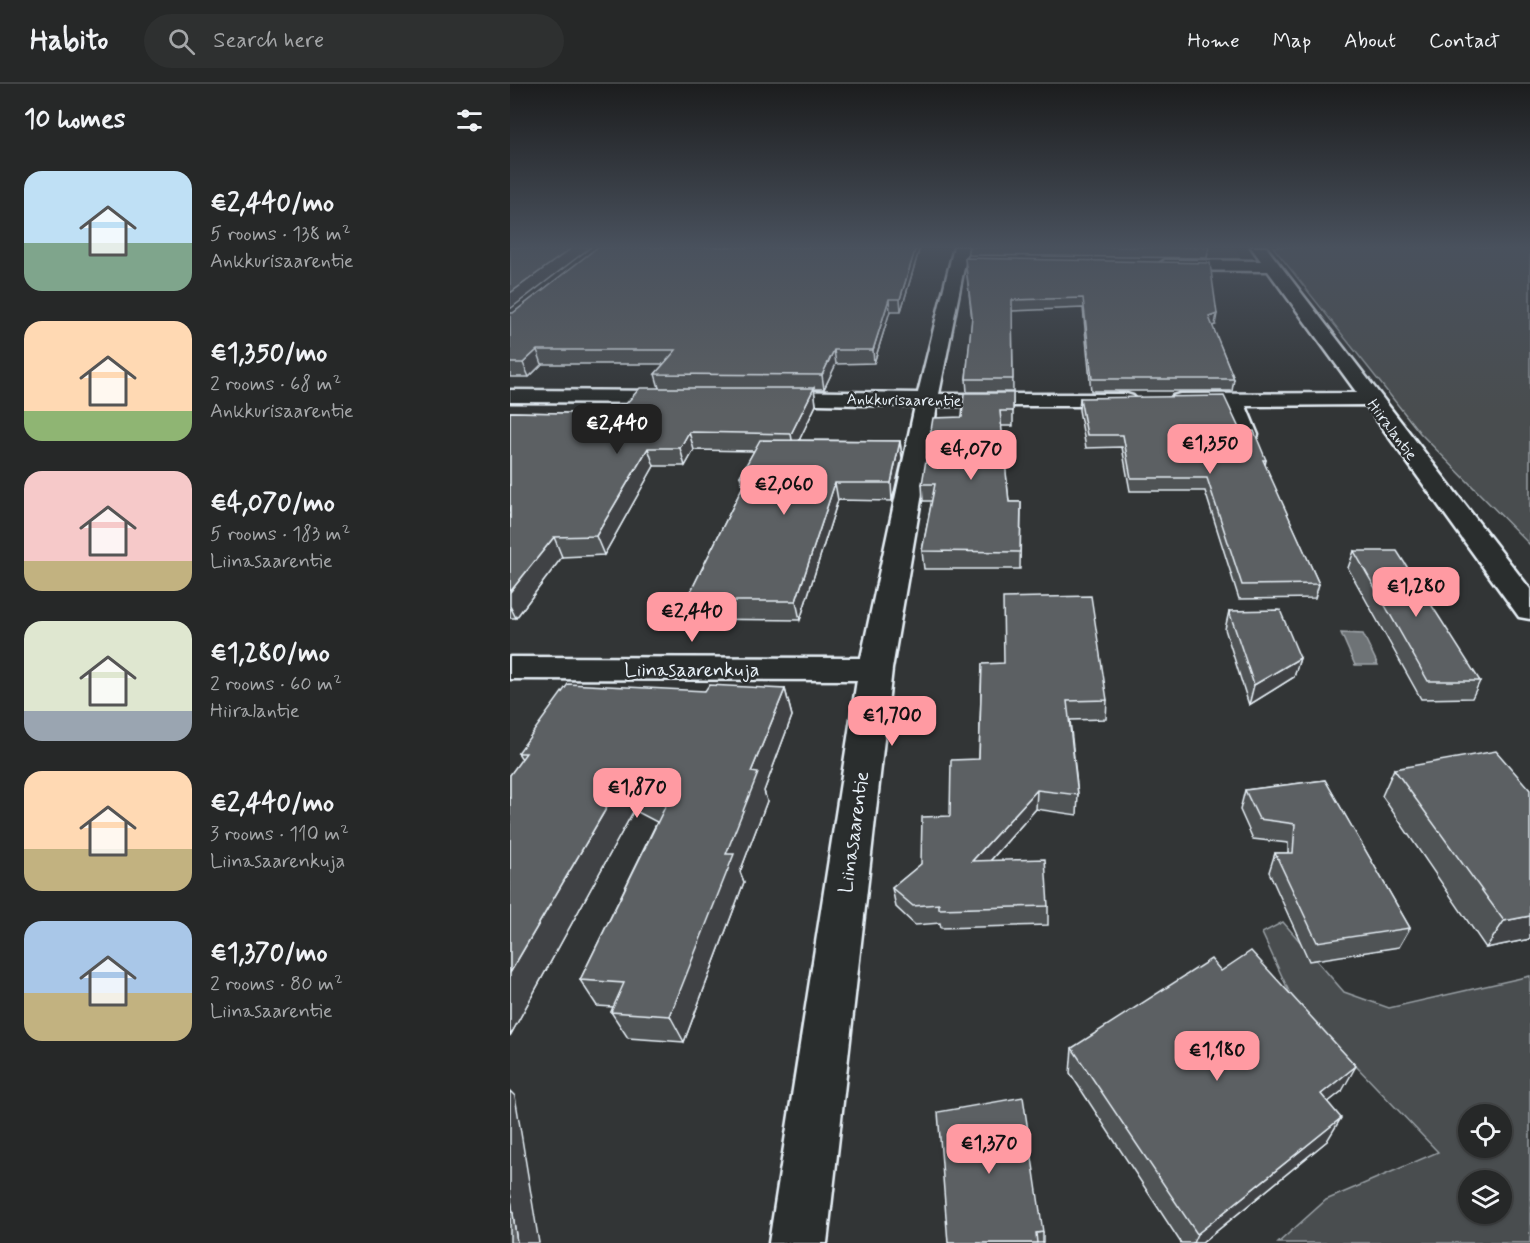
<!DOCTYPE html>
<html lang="en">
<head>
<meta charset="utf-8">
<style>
	body { margin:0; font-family:Mynerve,sans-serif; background:#2e3030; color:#f1f3f6; height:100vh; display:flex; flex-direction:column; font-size:22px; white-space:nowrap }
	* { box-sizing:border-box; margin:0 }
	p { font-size:20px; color:#a4a6a8 }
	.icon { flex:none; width:33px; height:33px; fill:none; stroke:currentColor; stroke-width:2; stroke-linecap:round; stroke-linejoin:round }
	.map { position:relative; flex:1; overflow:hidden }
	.panel { display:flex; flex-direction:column; background:#262828; width:510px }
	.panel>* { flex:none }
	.controls { position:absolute; left:948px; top:1020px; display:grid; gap:12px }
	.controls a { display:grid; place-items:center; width:54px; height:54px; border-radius:50%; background:#262828; box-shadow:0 2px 4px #0004,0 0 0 2px #424445; font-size:30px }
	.price { position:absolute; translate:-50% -51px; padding:0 14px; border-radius:12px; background:#ff9aa2; color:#111; font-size:20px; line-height:39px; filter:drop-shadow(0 2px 3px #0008) }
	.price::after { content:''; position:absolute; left:50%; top:36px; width:18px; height:14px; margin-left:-9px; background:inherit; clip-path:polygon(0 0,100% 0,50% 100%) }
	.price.on { background:#222; color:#fff }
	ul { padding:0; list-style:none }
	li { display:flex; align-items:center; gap:18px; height:150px; padding:0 24px }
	li span { display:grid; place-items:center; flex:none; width:168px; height:120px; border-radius:18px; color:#555 }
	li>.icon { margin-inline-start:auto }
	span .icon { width:72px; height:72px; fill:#fffc; stroke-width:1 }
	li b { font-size:26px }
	h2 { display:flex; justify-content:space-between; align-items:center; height:72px; padding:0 24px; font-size:26px }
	header { display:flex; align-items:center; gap:36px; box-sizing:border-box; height:84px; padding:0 30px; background:#262828; border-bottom:2px solid #424445 }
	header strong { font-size:28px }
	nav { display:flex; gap:33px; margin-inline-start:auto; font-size:21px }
	.search { width:420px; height:54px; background:#2e3030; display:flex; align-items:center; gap:15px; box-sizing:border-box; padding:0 21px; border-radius:33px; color:#a4a6a8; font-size:22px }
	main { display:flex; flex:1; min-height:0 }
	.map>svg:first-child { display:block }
	.built { fill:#3f4244 }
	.green { fill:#494d4f; stroke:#989fa4; stroke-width:1.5; fill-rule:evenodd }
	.water { fill:#6e7376; stroke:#9fa5aa; stroke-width:1.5 }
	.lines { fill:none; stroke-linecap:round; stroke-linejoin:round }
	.minor-casing { stroke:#e8f1f8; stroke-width:5 }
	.minor { fill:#2a2d2e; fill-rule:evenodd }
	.wall { fill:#4f5355; stroke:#e8f1f8; stroke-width:1.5 }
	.shaded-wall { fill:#404345; stroke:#e8f1f8; stroke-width:1.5 }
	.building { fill:#5c6063; stroke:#e8f1f8; stroke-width:1.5 }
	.labels { text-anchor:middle; stroke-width:5; stroke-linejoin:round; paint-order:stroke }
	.far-street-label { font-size:16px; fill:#e8f1f8; stroke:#2a2d2e }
	.street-label { font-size:20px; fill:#e8f1f8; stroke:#2a2d2e }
</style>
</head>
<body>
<header>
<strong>Habito</strong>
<div class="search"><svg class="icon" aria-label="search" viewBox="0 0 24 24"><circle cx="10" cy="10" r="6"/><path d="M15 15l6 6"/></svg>Search here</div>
<nav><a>Home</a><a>Map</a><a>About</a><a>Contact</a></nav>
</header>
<main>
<section class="panel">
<h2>10 homes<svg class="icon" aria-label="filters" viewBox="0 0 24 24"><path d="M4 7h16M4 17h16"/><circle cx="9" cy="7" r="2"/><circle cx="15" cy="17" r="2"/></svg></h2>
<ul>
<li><span style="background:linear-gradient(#bfe0f5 60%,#7fa58c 0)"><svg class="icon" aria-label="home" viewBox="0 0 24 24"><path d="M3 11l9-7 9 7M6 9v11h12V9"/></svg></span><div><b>€2,440/mo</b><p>5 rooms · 138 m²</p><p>Ankkurisaarentie</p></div></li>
<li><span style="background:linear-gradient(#ffd9b3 75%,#8fb573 0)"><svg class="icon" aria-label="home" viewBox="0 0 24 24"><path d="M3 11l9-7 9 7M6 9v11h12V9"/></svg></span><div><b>€1,350/mo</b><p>2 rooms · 68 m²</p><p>Ankkurisaarentie</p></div></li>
<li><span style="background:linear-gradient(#f6c9c9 75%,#c2b280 0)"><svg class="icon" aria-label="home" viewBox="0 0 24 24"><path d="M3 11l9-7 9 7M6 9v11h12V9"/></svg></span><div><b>€4,070/mo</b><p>5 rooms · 183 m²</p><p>Liinasaarentie</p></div></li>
<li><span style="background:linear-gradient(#dfe7d0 75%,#9aa5b1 0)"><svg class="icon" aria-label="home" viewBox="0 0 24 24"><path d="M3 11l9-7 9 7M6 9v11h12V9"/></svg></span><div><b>€1,280/mo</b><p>2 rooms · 60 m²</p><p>Hiiralantie</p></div></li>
<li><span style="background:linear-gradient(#ffd9b3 65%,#c2b280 0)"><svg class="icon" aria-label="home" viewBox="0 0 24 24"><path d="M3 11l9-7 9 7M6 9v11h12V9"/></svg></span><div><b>€2,440/mo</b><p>3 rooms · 110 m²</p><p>Liinasaarenkuja</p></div></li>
<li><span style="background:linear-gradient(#a9c7e8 60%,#c2b280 0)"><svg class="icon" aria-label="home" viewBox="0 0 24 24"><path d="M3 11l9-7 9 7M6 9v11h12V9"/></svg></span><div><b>€1,370/mo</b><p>2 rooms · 80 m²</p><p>Liinasaarentie</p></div></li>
</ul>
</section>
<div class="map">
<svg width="1020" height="1159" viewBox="0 0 1020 1159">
	<rect width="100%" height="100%" fill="#323536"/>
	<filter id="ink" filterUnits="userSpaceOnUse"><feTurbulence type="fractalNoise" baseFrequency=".0167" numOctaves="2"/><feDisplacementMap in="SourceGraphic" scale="12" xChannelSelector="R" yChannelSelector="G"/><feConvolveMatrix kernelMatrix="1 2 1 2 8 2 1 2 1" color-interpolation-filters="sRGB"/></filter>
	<g filter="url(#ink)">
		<polygon class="built" points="460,163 724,163 743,191 457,189"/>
		<g class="green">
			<polygon points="763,163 1020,163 1020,461 910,349"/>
			<path d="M773,838L834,908L879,924L1020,892V1159H768L816,1116L928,1068L783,916L752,849ZM958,1030H992V1064H958ZM958,1096H992V1130H958Z"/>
		</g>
		<polygon class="water" points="831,549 853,550 868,581 845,581"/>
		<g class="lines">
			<defs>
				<g id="minor">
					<polygon points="444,163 458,163 429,310 616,310 623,312 627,316 623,320 616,322 427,322 382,585 317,1159 259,1159 347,596 0,595 0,573 351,574 405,322 259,319 252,317 248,313 252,309 259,307 408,309"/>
					<polygon points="741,163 756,163 1020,505 1020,535 1009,533 856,321 736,322 748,351 745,356 737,358 729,356 714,322 663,320 659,316 663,312 670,310 847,309 758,187 655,186 647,181 655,176 751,177"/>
					<polygon points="0,306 169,307 176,309 180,313 176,317 169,319 0,318"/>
				</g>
			</defs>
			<use href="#minor" class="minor-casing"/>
			<use href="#minor" class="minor"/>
		</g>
		<g class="wall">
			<polygon points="88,163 410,163 391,227 380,227 364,279 326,280 314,305 304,305 306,321 289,356 390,357 392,374 382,417 328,416 290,536 182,535 176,517 233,402 230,392 244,367 184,366 175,382 144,382 94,471 52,473 6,534 0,534 0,328 107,330 149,304 145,290 154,280 32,280 19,293 0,293 0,229 3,229"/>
			<polygon points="458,163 699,163 697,174 459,171"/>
			<polygon points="455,174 705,241 702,242 724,295 722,307 581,307 573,224 502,227 503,308 457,308 456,295 462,236"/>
			<polygon points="503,309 503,342 491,342 499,418 511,418 510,485 414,485 412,467 422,417 413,417 412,400 452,333"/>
			<polygon points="570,314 729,344 756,376 755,382 809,500 805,514 729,515 695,407 620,407 612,363 576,364 569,326"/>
			<polygon points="844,467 970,597 962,614 911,615 838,484"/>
			<polygon points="719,527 790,574 784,593 739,621 715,545"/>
			<polygon points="472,580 597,616 596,635 560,636 568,711 567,731 526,725 481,776 538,822 538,841 431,844 430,839 405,841 386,823 382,804 411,780 440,732 469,675"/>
			<polygon points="275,605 282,632 254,707 257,717 230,788 234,798 174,958 118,954 101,928 103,923 87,922 70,896 147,738 124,726 0,952 0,691 12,675 8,669 195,607"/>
			<polygon points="884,685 1020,855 976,864 872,712"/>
			<polygon points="815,696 900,844 889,863 799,877 759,788 765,769 778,769 778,759 743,755 730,726 735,706"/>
			<polygon points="711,887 832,1007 818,1018 817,1057 692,1159 671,1159 560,989 562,964"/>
			<polygon points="533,1148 533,1159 438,1159"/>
		</g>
		<g class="shaded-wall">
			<polygon points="63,163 81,163 0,225 0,209"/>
			<polygon points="406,163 410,163 391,227 390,215"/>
			<polygon points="379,215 380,227 364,279 363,266"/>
			<polygon points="707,230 705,241 697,244 699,233"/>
			<polygon points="27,266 32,280 19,293 13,279"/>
			<polygon points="324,266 326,280 314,305 312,291"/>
			<polygon points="304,304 306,321 284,367 281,350"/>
			<polygon points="179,348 184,366 175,382 170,364"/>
			<polygon points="390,357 392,374 382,417 381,399"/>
			<polygon points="138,364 144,382 94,471 86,452"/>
			<polygon points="325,399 328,416 290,536 286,517"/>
			<polygon points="44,453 52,473 6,534 0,522 0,508"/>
			<polygon points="790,574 784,593 739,621 744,601"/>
			<polygon points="275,605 282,632 254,707 257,717 230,788 234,798 174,958 160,932 216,770 241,688"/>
			<polygon points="111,699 124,726 0,952 0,889"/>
			<polygon points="527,706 526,725 463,796 462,777"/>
			<polygon points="1020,832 1020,855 976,864 994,837"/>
			<polygon points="846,982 832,1007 798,1034 811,1010"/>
			<polygon points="0,1007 5,1012 29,1159 7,1159 0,1108"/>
			<polygon points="831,1034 817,1057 692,1159 683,1159 687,1150"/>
		</g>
		<g class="building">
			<polygon points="0,163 63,163 0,209"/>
			<polygon points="88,163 406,163 390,215 379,215 363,266 324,266 312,291 145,290 166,266 27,266 13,279 0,279 0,229 3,229"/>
			<polygon points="455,174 700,179 707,230 699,233 724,295 582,295 573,214 502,216 503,295 456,295 462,232"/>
			<polygon points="130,304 304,304 281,350 179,348 170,364 138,364 86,452 44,453 0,508 0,328 107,330"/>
			<polygon points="454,309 503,309 503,327 490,327 499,418 511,418 510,468 412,467 425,400 412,400 423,334 452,333"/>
			<polygon points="714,312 729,344 739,348 744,347 756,376 753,376 809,500 732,501 697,394 621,394 613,351 577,351 570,314"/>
			<polygon points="250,356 390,357 381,399 325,399 286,517 176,517 238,392 230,392"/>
			<polygon points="844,467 887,467 970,597 918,597"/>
			<polygon points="581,512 597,616 557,617 568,711 527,706 462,777 535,775 538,822 429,825 429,820 403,822 382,804 411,780 412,733 440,732 441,676 469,675 472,580 494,579 493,514"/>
			<polygon points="770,526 790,574 744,601 719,527"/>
			<polygon points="58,600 195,607 199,601 275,605 241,688 248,689 216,770 224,770 160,932 101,928 114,899 70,896 156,721 111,699 0,889 0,691 16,669 8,669"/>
			<polygon points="986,667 1020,706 1020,832 994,837 884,685"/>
			<polygon points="815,696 900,844 807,858 765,769 783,769 785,740 749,735 735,706"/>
			<polygon points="741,867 846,982 811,1010 831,1034 687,1150 562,964 701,875 711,887"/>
			<polygon points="513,1013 533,1148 526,1149 527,1159 438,1159 428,1028"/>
			<polygon points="0,1108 7,1159 0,1159"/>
		</g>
	</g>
	<linearGradient id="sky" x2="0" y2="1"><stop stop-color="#1c1d1e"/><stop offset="0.5" stop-color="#49515d"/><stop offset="1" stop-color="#49515d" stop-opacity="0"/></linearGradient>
	<rect width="1020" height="326" fill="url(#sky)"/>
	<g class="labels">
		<g class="far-street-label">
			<text transform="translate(394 315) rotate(1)" y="6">Ankkurisaarentie</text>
			<text transform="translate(883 345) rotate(53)" y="6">Hiiralantie</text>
		</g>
		<g class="street-label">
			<text x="182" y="592">Liinasaarenkuja</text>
			<text transform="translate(343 748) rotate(-82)" y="7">Liinasaarentie</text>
		</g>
	</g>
</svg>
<div class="controls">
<a><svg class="icon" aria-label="locate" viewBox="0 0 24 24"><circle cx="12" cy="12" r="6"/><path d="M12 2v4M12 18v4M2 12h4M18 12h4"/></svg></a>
<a><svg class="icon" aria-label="layers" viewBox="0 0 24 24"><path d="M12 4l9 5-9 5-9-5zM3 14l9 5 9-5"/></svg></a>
</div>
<b class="price on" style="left:107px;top:371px">€2,440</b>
<b class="price" style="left:700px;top:391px">€1,350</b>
<b class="price" style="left:461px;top:397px">€4,070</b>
<b class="price" style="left:274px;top:432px">€2,060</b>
<b class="price" style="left:906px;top:534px">€1,280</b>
<b class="price" style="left:182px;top:559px">€2,440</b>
<b class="price" style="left:382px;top:663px">€1,700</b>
<b class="price" style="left:127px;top:735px">€1,870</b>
<b class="price" style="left:707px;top:998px">€1,180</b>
<b class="price" style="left:479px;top:1091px">€1,370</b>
</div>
</main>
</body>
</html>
